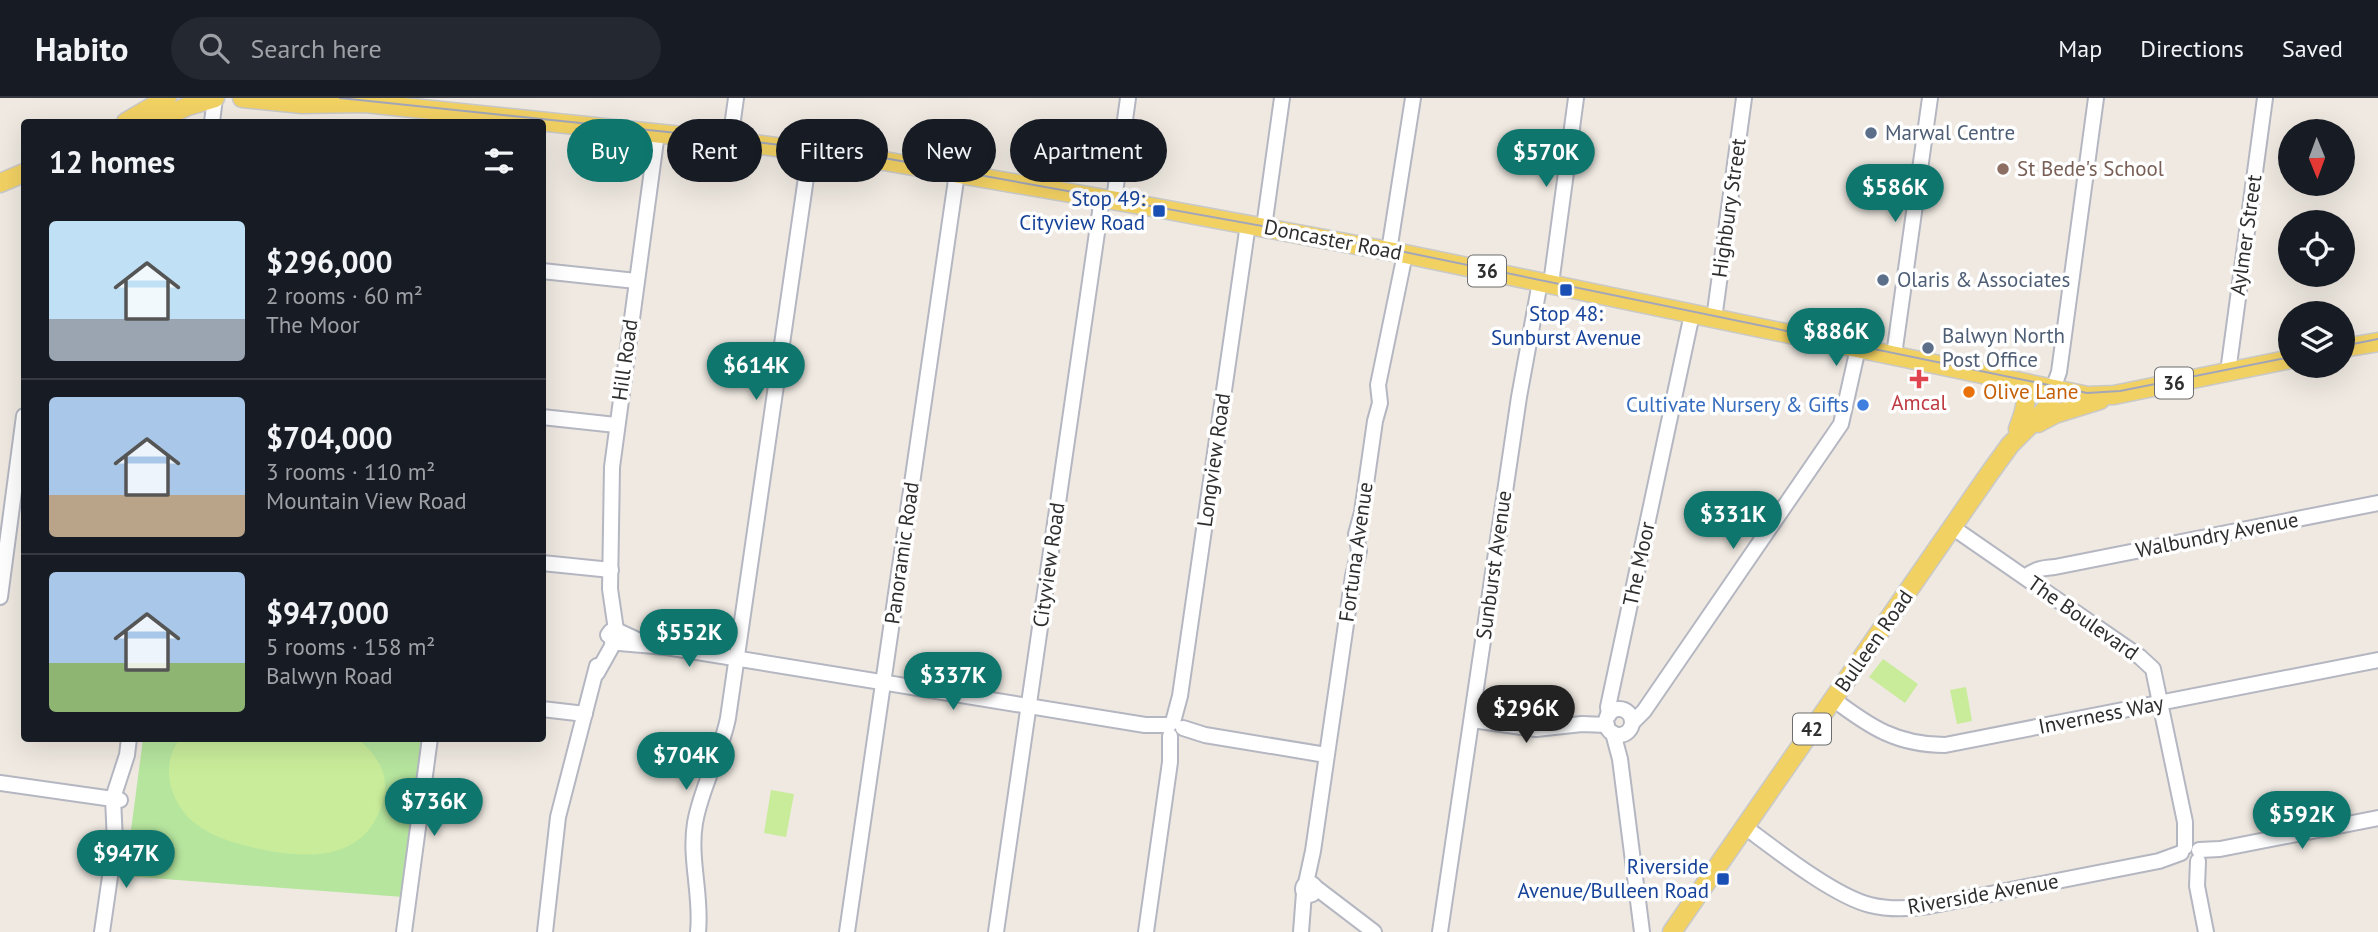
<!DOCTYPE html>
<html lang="en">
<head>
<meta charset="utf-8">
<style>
	body { margin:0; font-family:"PT Sans",sans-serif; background:#242831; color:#f1f3f6; height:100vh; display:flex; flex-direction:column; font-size:26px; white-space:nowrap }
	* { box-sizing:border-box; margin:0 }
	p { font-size:23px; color:#9ea1a6 }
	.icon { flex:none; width:38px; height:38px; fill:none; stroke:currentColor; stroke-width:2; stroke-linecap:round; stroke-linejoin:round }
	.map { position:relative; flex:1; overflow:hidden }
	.details { position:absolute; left:21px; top:21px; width:525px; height:623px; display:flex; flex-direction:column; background:#171b24; border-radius:7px; box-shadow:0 7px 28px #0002 }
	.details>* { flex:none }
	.hud { position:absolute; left:567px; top:21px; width:665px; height:63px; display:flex; gap:14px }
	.needle { width:46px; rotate:179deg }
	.fabs { position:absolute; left:2278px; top:21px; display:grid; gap:14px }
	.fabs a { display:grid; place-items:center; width:77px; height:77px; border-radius:50%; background:#171b24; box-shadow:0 7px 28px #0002; font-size:35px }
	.price { position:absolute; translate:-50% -60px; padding:0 16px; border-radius:24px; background:#0f766e; color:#fff; font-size:23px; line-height:46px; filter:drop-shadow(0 2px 4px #0008) }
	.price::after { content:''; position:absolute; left:50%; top:42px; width:21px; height:16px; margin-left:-10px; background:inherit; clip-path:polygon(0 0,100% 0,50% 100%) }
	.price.active { background:#222; color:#fff }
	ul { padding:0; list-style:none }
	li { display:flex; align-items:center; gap:21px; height:175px; padding:0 28px }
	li+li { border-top:2px solid #363941 }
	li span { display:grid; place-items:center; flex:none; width:196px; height:140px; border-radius:7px; color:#555 }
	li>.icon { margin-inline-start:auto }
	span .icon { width:84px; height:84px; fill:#fffc; stroke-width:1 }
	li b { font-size:30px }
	h2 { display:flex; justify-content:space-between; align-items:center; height:84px; padding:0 28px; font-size:30px }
	.tag { padding:0 24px; border-radius:32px; background:#171b24; box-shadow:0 7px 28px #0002; font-size:24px; line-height:63px }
	.tag.active { background:#0f766e; color:#fff }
	header { display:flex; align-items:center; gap:42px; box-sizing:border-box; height:98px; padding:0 35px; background:#171b24; border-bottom:2px solid #363941 }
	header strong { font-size:33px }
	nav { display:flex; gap:38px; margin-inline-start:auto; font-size:24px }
	.search { width:490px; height:63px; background:#242831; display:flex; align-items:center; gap:18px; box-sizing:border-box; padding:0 24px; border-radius:38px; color:#9ea1a6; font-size:26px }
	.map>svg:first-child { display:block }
	.green { fill:#b6e59e }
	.pitch { fill:#c9ec9a }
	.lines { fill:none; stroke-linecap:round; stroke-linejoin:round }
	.minor-casing { stroke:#b4b7c1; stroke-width:18 }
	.major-casing { stroke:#c9c9c9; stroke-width:21 }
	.minor { stroke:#fff; stroke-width:14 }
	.major { stroke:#f2d163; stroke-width:18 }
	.tram { stroke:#a3a6b8; stroke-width:2 }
	.service-dot { fill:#5c6f8a; stroke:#fff; stroke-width:2.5 }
	.education-dot { fill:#8d6e63; stroke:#fff; stroke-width:2.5 }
	.transit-dot { fill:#1a4fb4; stroke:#fff; stroke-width:2.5 }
	.health-dot { fill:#e0444e; stroke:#fff; stroke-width:2.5 }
	.food-dot { fill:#e8710a; stroke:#fff; stroke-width:2.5 }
	.shop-dot { fill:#3f7fe0; stroke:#fff; stroke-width:2.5 }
	.labels { text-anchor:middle; stroke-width:7; stroke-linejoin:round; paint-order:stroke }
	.shield { fill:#fff; stroke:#6d6d6d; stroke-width:2 }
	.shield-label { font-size:19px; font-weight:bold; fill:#2e2e2e }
	.service-label { font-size:21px; fill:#4e5e75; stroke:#fff; text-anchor:start }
	.education-label { font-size:21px; fill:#785e54; stroke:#fff; text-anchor:start }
	.transit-label { font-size:21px; fill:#164399; stroke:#fff; text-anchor:end }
	.street-label { font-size:21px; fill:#2e2e2e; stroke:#fff }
	.food-label { font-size:21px; fill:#c56008; stroke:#fff; text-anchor:start }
	.health-label { font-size:21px; fill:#be3a42; stroke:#fff }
	.shop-label { font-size:21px; fill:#366cbe; stroke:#fff; text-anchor:end }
</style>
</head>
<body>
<header>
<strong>Habito</strong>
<div class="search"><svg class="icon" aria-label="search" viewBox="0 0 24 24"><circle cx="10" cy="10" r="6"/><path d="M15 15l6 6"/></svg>Search here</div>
<nav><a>Map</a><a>Directions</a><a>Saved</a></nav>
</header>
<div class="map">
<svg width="2378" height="834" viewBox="0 0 2378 834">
	<rect width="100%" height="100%" fill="#efe9e1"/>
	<polygon class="green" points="143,641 425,641 403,799 125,778"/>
	<g class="pitch">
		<polygon points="1883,561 1918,586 1905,605 1869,579"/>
		<polygon points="1966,589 1972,623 1957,626 1950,592"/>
		<path d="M180,641H358C379,659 391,678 382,706C364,765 304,761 255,750C235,745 212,739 196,726C170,706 159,667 180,641Z"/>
		<polygon points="771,692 794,696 786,739 764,735"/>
	</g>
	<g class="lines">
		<defs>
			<g id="minor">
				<polyline points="212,24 215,0"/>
				<polyline points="730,43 736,0"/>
				<polyline points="1114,102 1128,0"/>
				<polyline points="1264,129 1282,0"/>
				<polyline points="1389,153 1413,0"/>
				<polyline points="542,173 636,183"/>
				<polyline points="1551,186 1576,0"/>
				<polyline points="1714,221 1744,0"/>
				<polyline points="1894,257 1930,0"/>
				<polyline points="2228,274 2265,0"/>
				<polyline points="2053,291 2059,274 2096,0"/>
				<polyline points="542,319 616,327"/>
				<polyline points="1952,429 2140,559 2153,571 2185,724 2185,749"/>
				<polyline points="542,465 611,472"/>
				<path d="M2025,479C2035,471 2042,470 2055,469L2378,405"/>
				<polyline points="0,499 24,318"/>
				<polyline points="646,546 616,532 611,533 608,537 619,545 666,549 1145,627 1169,627"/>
				<polyline points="597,575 611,550 616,532 610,491 612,369 657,35"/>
				<path d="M1833,601C1870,629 1897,647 1945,647L2378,562"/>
				<polyline points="542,611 585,616"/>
				<circle cx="1619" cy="624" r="13"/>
				<polyline points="1609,617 1608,609 1692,216"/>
				<polyline points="1472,622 1536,631 1582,626 1607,627"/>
				<polyline points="1173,624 1180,598 1248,126"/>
				<polyline points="1632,625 1644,613 1841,326 1858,250"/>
				<polyline points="1183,630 1205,637 1326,657"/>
				<polyline points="1613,635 1620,661 1642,834"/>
				<polyline points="0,685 120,702"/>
				<path d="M1745,729C1776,752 1834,798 1870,807C1890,812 1909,811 1929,808L2159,763L2181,755"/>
				<polyline points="2199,752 2220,751 2378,720"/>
				<polyline points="2198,763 2197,788 2206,834"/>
				<circle cx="1309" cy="791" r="6"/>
				<polyline points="1306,785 1313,753 1353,478 1359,453 1356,436 1362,414 1375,323 1380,305 1378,287 1405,156"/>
				<polyline points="1315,789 1374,834"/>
				<polyline points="102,834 115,744 113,700 127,657 129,640"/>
				<polyline points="404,834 430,640"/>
				<polyline points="545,834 558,719 597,568"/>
				<path d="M698,834C702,798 689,761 695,725C701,689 721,656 728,620L810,52"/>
				<polyline points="847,834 957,75"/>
				<polyline points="996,834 1102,100"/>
				<polyline points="1146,834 1170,664 1170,638"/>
				<polyline points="1301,834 1304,795"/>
				<polyline points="1440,834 1519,299 1540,184"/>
			</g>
			<g id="major">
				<polyline points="242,0 302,6 365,5 730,43 884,63 1152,109 1405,156 2088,298 2114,297 2291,261"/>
				<polyline points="126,24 167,0"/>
				<polyline points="153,24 188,8 215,0"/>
				<polyline points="0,85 24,75"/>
				<polyline points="2343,250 2378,244"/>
				<polyline points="2038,325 2055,316 2100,302"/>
				<path d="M2018,331C2024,314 2031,300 2019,284"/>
				<polyline points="1672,834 1989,376 2010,347 2045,312 2051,301 2053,291"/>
			</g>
		</defs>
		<use href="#minor" class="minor-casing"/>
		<use href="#major" class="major-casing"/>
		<use href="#minor" class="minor"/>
		<use href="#major" class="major"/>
		<g class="tram">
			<polyline points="340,0 716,39 884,60 1390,151 2087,295 2120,293 2291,259"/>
			<polyline points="2343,248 2378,241"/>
		</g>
	</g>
	<g class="service-dot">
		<circle cx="1871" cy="35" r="7"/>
		<circle cx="1883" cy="182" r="7"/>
		<circle cx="1928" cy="250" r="7"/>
	</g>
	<circle class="education-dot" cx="2003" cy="71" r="7"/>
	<g class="transit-dot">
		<rect x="1152" y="106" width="14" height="14" rx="3.5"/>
		<rect x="1559" y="185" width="14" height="14" rx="3.5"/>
		<rect x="1716" y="774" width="14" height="14" rx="3.5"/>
	</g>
	<path class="health-dot" d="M1915.5 270.5h7v7h7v7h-7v7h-7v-7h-7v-7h7z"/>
	<circle class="food-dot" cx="1969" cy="294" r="7"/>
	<circle class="shop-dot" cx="1863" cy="307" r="7"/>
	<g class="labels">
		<g class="shield">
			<rect x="1468" y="157.5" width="38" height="31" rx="5"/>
			<rect x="2155" y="269.5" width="38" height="31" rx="5"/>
			<rect x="1793" y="615.5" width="38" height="31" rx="5"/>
		</g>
		<g class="shield-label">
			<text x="1487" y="180">36</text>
			<text x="2174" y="292">36</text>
			<text x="1812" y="638">42</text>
		</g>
		<g class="service-label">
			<text x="1885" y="42">Marwal Centre</text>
			<text x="1897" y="189">Olaris &amp; Associates</text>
			<text x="1942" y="245">Balwyn North<tspan x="1942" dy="24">Post Office</tspan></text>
		</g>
		<g class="education-label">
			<text x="2017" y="78">St Bede's School</text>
		</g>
		<g class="transit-label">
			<text x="1145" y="108">Stop 49:<tspan x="1145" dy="24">Cityview Road</tspan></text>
			<text x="1566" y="223" text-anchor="middle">Stop 48:<tspan x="1566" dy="24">Sunburst Avenue</tspan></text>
			<text x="1709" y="776">Riverside<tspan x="1709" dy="24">Avenue/Bulleen Road</tspan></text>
		</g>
		<g class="street-label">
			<text transform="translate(1729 110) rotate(-82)" y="7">Highbury Street</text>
			<text transform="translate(2246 137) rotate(-82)" y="7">Aylmer Street</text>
			<text transform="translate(1333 142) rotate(11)" y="7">Doncaster Road</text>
			<text transform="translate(625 262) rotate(-82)" y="7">Hill Road</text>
			<text transform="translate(1214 362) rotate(-82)" y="7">Longview Road</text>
			<text transform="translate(2217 437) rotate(-11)" y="7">Walbundry Avenue</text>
			<text transform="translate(1356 454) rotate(-82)" y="7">Fortuna Avenue</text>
			<text transform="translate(902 455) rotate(-82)" y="7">Panoramic Road</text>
			<text transform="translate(1639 466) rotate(-78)" y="7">The Moor</text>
			<text transform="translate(1049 467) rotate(-82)" y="7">Cityview Road</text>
			<text transform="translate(1494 467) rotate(-82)" y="7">Sunburst Avenue</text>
			<text transform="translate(2083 520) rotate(35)" y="7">The Boulevard</text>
			<text transform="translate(1874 543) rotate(-55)" y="7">Bulleen Road</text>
			<text transform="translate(2101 617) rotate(-11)" y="7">Inverness Way</text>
			<text transform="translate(1983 796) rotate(-10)" y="7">Riverside Avenue</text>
		</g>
		<g class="food-label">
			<text x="1983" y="301">Olive Lane</text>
		</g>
		<g class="health-label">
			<text x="1919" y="312">Amcal</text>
		</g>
		<g class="shop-label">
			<text x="1849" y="314">Cultivate Nursery &amp; Gifts</text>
		</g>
	</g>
</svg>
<div class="fabs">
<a><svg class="needle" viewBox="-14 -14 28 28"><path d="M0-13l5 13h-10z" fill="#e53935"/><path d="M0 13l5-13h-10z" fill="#9ea1a6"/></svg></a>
<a><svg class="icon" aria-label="locate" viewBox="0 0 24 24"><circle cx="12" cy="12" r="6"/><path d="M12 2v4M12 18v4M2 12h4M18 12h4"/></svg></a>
<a><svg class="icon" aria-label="layers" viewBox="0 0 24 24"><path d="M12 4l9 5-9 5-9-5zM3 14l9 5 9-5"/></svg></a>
</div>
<b class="price" style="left:1546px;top:91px">$570K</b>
<b class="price" style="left:1895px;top:126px">$586K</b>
<b class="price" style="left:1836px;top:270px">$886K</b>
<b class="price" style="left:756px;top:304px">$614K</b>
<b class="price" style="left:1733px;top:453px">$331K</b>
<b class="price" style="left:689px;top:571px">$552K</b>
<b class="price" style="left:953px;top:614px">$337K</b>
<b class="price active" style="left:1526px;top:647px">$296K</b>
<b class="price" style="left:686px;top:694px">$704K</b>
<b class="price" style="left:434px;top:740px">$736K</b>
<b class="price" style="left:2302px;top:753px">$592K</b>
<b class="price" style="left:126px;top:792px">$947K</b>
<div class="hud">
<a class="tag active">Buy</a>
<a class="tag">Rent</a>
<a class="tag">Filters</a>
<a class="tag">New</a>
<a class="tag">Apartment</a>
</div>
<section class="details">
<h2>12 homes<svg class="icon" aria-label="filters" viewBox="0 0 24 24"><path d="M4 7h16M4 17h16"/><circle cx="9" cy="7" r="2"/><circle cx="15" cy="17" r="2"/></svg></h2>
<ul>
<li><span style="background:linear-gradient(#bfe0f5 70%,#9aa5b1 0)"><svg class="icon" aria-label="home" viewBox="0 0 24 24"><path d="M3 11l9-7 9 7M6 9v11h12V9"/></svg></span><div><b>$296,000</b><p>2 rooms · 60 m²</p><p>The Moor</p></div></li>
<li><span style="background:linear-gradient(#a9c7e8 70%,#b9a48a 0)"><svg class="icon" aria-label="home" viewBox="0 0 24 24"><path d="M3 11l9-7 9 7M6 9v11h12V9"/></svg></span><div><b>$704,000</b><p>3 rooms · 110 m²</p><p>Mountain View Road</p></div></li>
<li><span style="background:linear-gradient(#a9c7e8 65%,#8fb573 0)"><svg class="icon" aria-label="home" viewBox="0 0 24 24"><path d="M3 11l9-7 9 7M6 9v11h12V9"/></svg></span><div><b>$947,000</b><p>5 rooms · 158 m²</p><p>Balwyn Road</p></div></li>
</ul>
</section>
</div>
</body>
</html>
